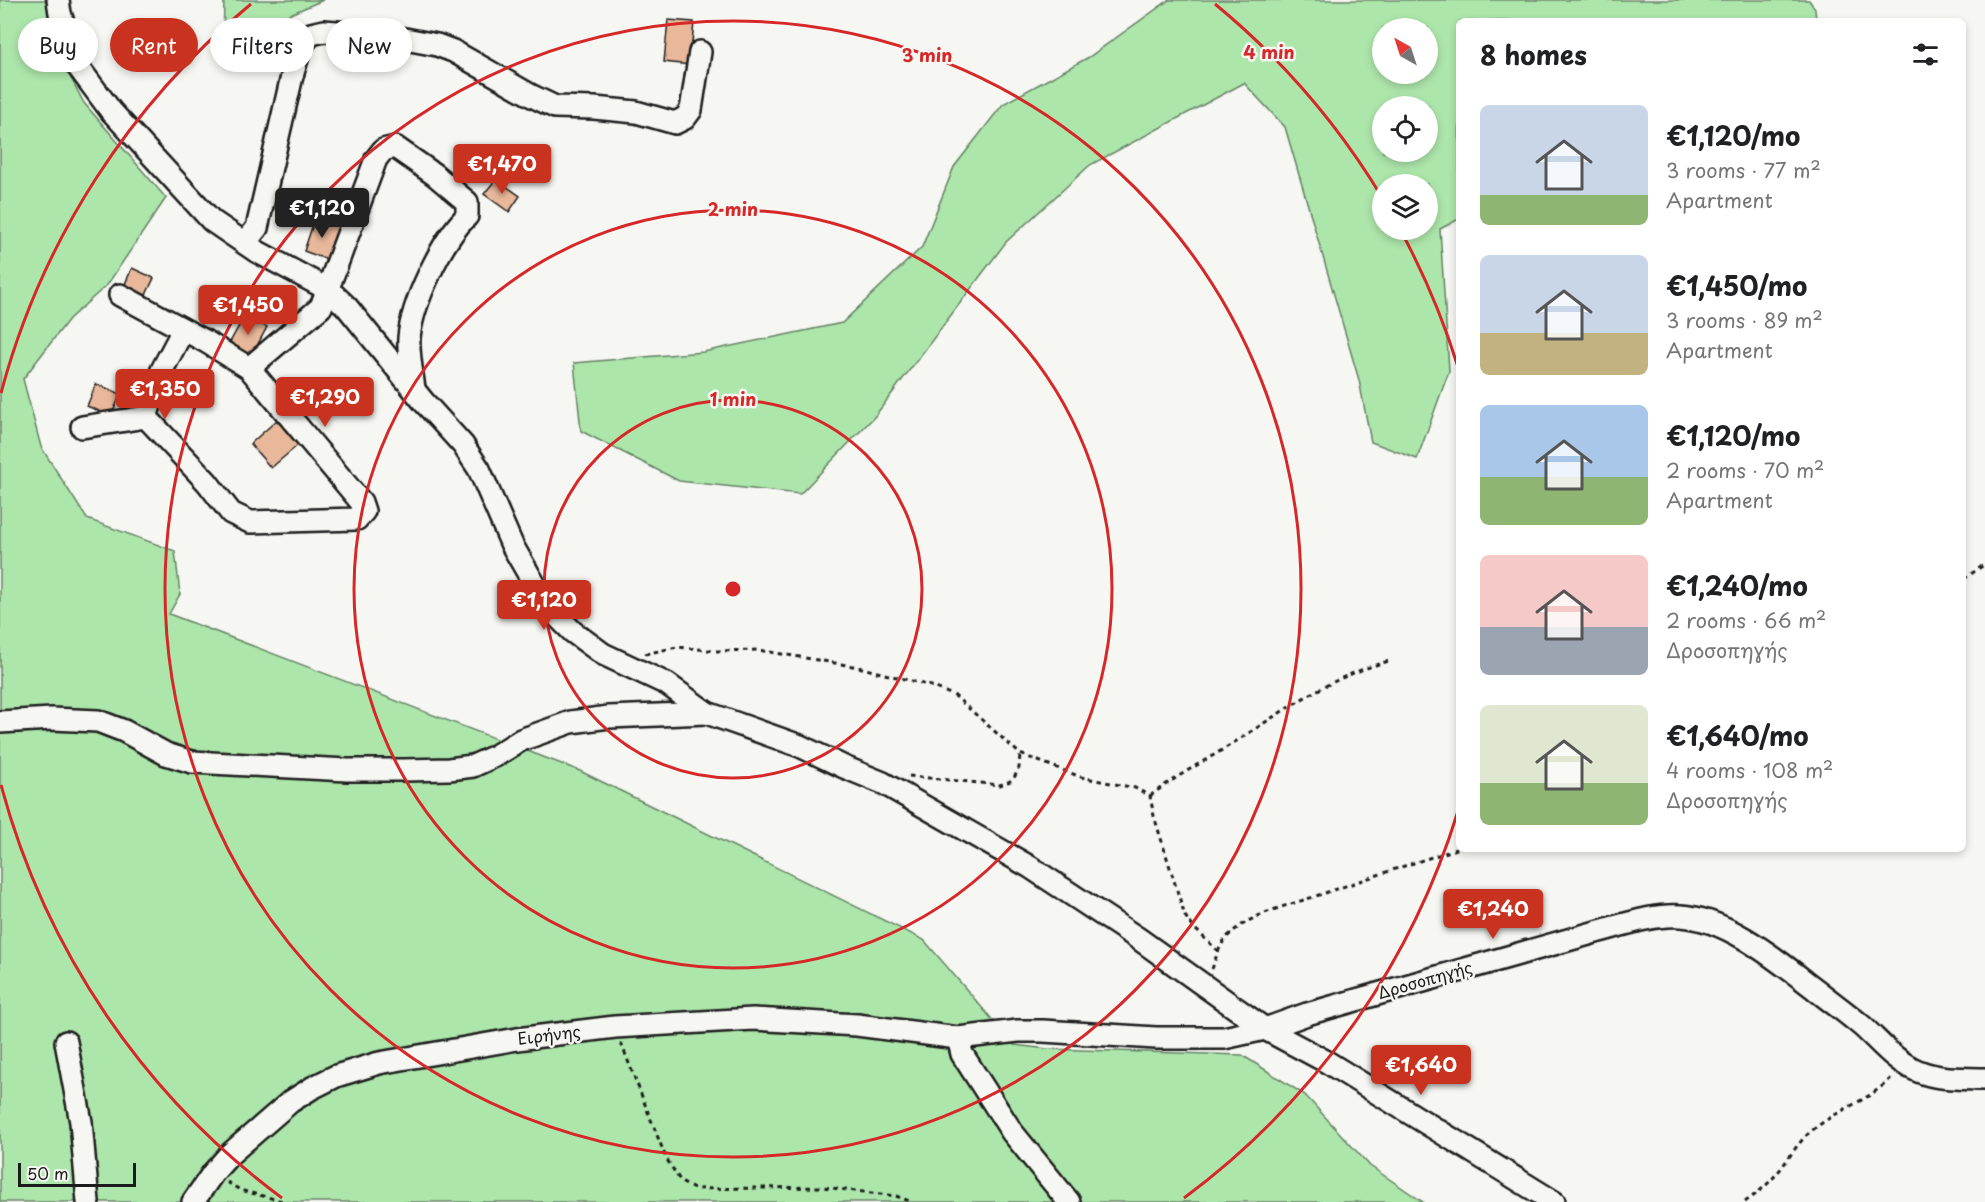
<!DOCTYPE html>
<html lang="en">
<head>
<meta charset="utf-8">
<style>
	body { margin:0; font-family:"Playpen Sans",sans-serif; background:#f6f6f6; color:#202124; height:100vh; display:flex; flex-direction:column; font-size:22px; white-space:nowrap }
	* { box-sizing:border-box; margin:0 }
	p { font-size:20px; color:#757577 }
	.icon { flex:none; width:33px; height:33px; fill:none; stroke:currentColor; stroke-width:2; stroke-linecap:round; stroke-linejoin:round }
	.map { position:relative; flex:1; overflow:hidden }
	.drawer { position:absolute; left:1456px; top:18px; width:510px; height:834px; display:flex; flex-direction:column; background:#fff; border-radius:9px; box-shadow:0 3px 9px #0003 }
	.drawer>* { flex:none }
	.guide { position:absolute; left:18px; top:18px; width:570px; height:54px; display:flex; gap:12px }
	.needle { width:39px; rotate:321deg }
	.tools { position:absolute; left:1372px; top:18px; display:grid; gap:12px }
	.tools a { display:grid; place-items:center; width:66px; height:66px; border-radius:50%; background:#fff; box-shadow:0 3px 9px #0003; font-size:30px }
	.scale { position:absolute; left:18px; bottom:15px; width:118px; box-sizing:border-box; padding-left:6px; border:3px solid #1c1c1c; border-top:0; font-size:16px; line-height:21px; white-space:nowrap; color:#1c1c1c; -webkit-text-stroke:4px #f6f6f2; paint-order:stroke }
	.price { position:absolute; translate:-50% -51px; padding:0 14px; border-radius:6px; background:#c8321e; color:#fff; font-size:20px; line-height:39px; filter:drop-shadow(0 2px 3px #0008) }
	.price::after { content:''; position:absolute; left:50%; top:36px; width:18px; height:14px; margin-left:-9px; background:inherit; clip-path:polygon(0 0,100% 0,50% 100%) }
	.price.active { background:#222; color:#fff }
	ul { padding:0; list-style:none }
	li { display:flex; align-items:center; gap:18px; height:150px; padding:0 24px }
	li span { display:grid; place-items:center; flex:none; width:168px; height:120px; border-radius:9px; color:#555 }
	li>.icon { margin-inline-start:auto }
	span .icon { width:72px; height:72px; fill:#fffc; stroke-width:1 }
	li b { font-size:26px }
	h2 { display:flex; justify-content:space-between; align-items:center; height:72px; padding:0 24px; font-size:26px }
	.chip { padding:0 21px; border-radius:27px; background:#fff; box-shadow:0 3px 9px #0003; font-size:21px; line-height:54px }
	.chip.active { background:#c8321e; color:#fff }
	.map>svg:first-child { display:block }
	.green { fill:#ade6ab; stroke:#648164; stroke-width:1.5; fill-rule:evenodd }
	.building { fill:#e9b89a; stroke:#1c1c1c; stroke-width:1.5 }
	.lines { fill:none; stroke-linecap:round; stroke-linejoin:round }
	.minor-casing { stroke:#1c1c1c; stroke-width:26 }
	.path { stroke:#1c1c1c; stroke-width:3; stroke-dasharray:4.5 4.5; stroke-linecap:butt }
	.minor { stroke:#f6f6f2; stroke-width:21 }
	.ring { fill:none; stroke:#d62828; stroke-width:3 }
	.labels { text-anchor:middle; stroke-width:5; stroke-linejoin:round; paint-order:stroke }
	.street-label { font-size:16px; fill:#1c1c1c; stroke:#f6f6f2 }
	.centre { fill:#d62828; stroke:#f6f6f2; stroke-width:3 }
	.ring-label { font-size:18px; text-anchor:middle; font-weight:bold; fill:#d62828; stroke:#f6f6f2; stroke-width:5; stroke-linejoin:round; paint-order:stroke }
</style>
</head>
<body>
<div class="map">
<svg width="1985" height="1202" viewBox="0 0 1985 1202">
	<rect width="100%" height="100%" fill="#f6f6f2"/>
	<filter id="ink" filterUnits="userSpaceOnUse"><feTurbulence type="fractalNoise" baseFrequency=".0167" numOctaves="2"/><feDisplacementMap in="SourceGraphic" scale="12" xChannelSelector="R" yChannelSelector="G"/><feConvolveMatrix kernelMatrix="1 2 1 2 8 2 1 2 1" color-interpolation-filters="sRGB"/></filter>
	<g filter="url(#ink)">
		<g class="green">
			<polygon points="0,0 48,0 64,65 84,103 166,198 107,285 69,319 23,379 41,447 87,519 175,551 180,594 169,614 580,771 924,940 1014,1045 1048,1049 1242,1055 1305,1095 1370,1166 1423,1202 0,1202"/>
			<polygon points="224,0 323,0 223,43"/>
			<path d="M1169,0H1809L1815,9L1816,21H1460L1459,219L1440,229L1449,371L1417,459L1371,442L1359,380L1285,127L1244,83L1090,165L1006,242L875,416L800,494L679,481L581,431L574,363L703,352L842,323L922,247L954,167L1003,104L1089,57ZM1428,28V74H1383V28ZM1428,106V152H1383V106ZM1383,184H1428V230H1383Z"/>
		</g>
		<g class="building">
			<polygon points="668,20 694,22 690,65 664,62"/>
			<polygon points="496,179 520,196 509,212 484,194"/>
			<polygon points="315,218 340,226 328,260 304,251"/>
			<polygon points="132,268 154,278 143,301 122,291"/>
			<polygon points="245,315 267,327 251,357 229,344"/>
			<polygon points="96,384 121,394 111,416 87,406"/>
			<polygon points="277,420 298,445 271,468 250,444"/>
		</g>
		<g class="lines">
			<defs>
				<g id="minor">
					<polyline points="58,0 60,13 76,64 111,111 212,221 256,251 329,290 347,307 423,401 463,445 479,469 512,545 547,606 573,632 603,654 667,684 707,713 800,746 844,767 883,783 1030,867 1139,939 1265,1029 1327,1062 1554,1202"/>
					<polyline points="245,243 257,228 292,76 301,46 311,34 324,31 361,34 405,39 437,45 453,51 532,96 555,107 594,108 636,112 675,123 685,118 691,110 700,52"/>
					<polyline points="120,295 205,341 249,368 361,502 364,511 357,519 250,522 231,513 207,482 146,417"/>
					<path d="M249,368L321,307L376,159L383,150L395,147L435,175L467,202V216C442,240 412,303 409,338C408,354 412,372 414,389"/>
					<polyline points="82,427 146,417 162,370 183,330"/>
					<polyline points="0,722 52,719 98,721 124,731 166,754 192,762 347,770 404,770 449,769 473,766 495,756 521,740 571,722 609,717 707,713"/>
					<polyline points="958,1038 962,1054 1012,1132 1069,1202"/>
					<polyline points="66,1042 81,1122 88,1202"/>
					<path d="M193,1202L213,1173L230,1154L290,1102L312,1088L336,1076L379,1063L517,1039L615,1027L753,1019L857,1025L958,1038L1018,1031H1043L1156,1038H1224L1265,1029L1307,1014L1596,932C1623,925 1653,914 1681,916C1729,919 1778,961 1815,989C1830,1001 1847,1013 1862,1026C1879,1041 1895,1062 1918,1071C1939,1080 1963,1078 1985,1079"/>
				</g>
			</defs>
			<use href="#minor" class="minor-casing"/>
			<g class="path">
				<polyline points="1964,579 1985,564"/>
				<polyline points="645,654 677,647 718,651 758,650 858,667 931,686 955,696 1020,754 1081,777 1135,788 1150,796 1154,816 1185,916 1193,927 1218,951"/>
				<polyline points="909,776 1000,785 1013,780 1019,768 1020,754"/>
				<path d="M1150,796C1177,775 1207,760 1235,742C1288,708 1327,678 1389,661"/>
				<path d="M1212,969C1216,958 1219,945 1228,936C1253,912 1288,906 1319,895C1366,879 1412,863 1460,848"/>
				<polyline points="621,1043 666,1158 681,1182 694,1189 823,1187 896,1196 912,1202"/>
				<polyline points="227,1182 240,1190 286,1202"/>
				<path d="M1745,1202C1755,1195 1765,1187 1773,1178C1786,1164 1794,1147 1808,1134C1834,1110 1869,1102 1893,1076"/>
			</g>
			<use href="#minor" class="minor"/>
		</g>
	</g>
	<g class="ring">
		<circle cx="733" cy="589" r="189"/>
		<circle cx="733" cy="589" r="379"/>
		<circle cx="733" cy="589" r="568"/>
		<path d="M1458 811A758 758 0 0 1 1184 1198M282 1198A758 758 0 0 1 1 785M1 393A758 758 0 0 1 251 4M1215 4A758 758 0 0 1 1383 199M1402 233A758 758 0 0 1 1458 367"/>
	</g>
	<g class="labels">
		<g class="street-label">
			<text transform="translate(1425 980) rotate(-16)" y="6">Δροσοπηγής</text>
			<text transform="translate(549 1035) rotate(-7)" y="6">Ειρήνης</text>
		</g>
	</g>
	<circle cx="733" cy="589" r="9" class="centre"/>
	<g class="ring-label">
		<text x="1269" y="59">4 min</text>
		<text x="927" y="62">3 min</text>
		<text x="733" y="216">2 min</text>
		<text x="733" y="406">1 min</text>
	</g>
</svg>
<div class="tools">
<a><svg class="needle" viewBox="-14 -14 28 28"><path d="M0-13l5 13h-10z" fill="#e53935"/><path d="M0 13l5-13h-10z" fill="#757577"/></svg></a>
<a><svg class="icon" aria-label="locate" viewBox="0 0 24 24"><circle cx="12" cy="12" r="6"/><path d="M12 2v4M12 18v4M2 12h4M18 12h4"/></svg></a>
<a><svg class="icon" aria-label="layers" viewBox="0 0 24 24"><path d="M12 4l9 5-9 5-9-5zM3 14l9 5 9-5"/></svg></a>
</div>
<div class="scale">50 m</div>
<b class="price" style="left:502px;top:195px">€1,470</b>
<b class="price active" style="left:322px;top:239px">€1,120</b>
<b class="price" style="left:248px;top:336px">€1,450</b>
<b class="price" style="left:165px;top:420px">€1,350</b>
<b class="price" style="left:325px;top:428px">€1,290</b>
<b class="price" style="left:544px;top:631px">€1,120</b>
<b class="price" style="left:1493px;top:940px">€1,240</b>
<b class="price" style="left:1421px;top:1096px">€1,640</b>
<div class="guide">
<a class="chip">Buy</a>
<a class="chip active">Rent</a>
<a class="chip">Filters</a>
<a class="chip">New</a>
</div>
<section class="drawer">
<h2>8 homes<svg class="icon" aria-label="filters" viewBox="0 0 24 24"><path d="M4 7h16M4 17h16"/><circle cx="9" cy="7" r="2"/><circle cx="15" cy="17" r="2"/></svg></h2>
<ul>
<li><span style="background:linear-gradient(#c9d6e8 75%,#8fb573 0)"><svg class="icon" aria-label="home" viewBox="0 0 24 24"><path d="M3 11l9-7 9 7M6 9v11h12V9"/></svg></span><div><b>€1,120/mo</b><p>3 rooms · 77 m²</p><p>Apartment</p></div></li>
<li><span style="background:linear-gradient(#c9d6e8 65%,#c2b280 0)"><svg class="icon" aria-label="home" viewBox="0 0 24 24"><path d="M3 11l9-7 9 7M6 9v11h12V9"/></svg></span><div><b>€1,450/mo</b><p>3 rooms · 89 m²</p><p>Apartment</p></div></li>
<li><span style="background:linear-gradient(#a9c7e8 60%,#8fb573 0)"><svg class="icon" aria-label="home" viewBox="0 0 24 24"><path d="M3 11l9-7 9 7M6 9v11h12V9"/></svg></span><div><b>€1,120/mo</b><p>2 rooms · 70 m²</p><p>Apartment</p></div></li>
<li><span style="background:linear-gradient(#f6c9c9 60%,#9aa5b1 0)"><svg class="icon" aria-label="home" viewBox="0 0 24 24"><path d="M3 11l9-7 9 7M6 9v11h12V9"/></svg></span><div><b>€1,240/mo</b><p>2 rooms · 66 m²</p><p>Δροσοπηγής</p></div></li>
<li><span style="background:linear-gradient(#dfe7d0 65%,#8fb573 0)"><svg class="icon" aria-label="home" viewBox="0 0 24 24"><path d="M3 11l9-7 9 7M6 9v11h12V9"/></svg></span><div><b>€1,640/mo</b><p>4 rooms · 108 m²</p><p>Δροσοπηγής</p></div></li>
</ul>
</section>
</div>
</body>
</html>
